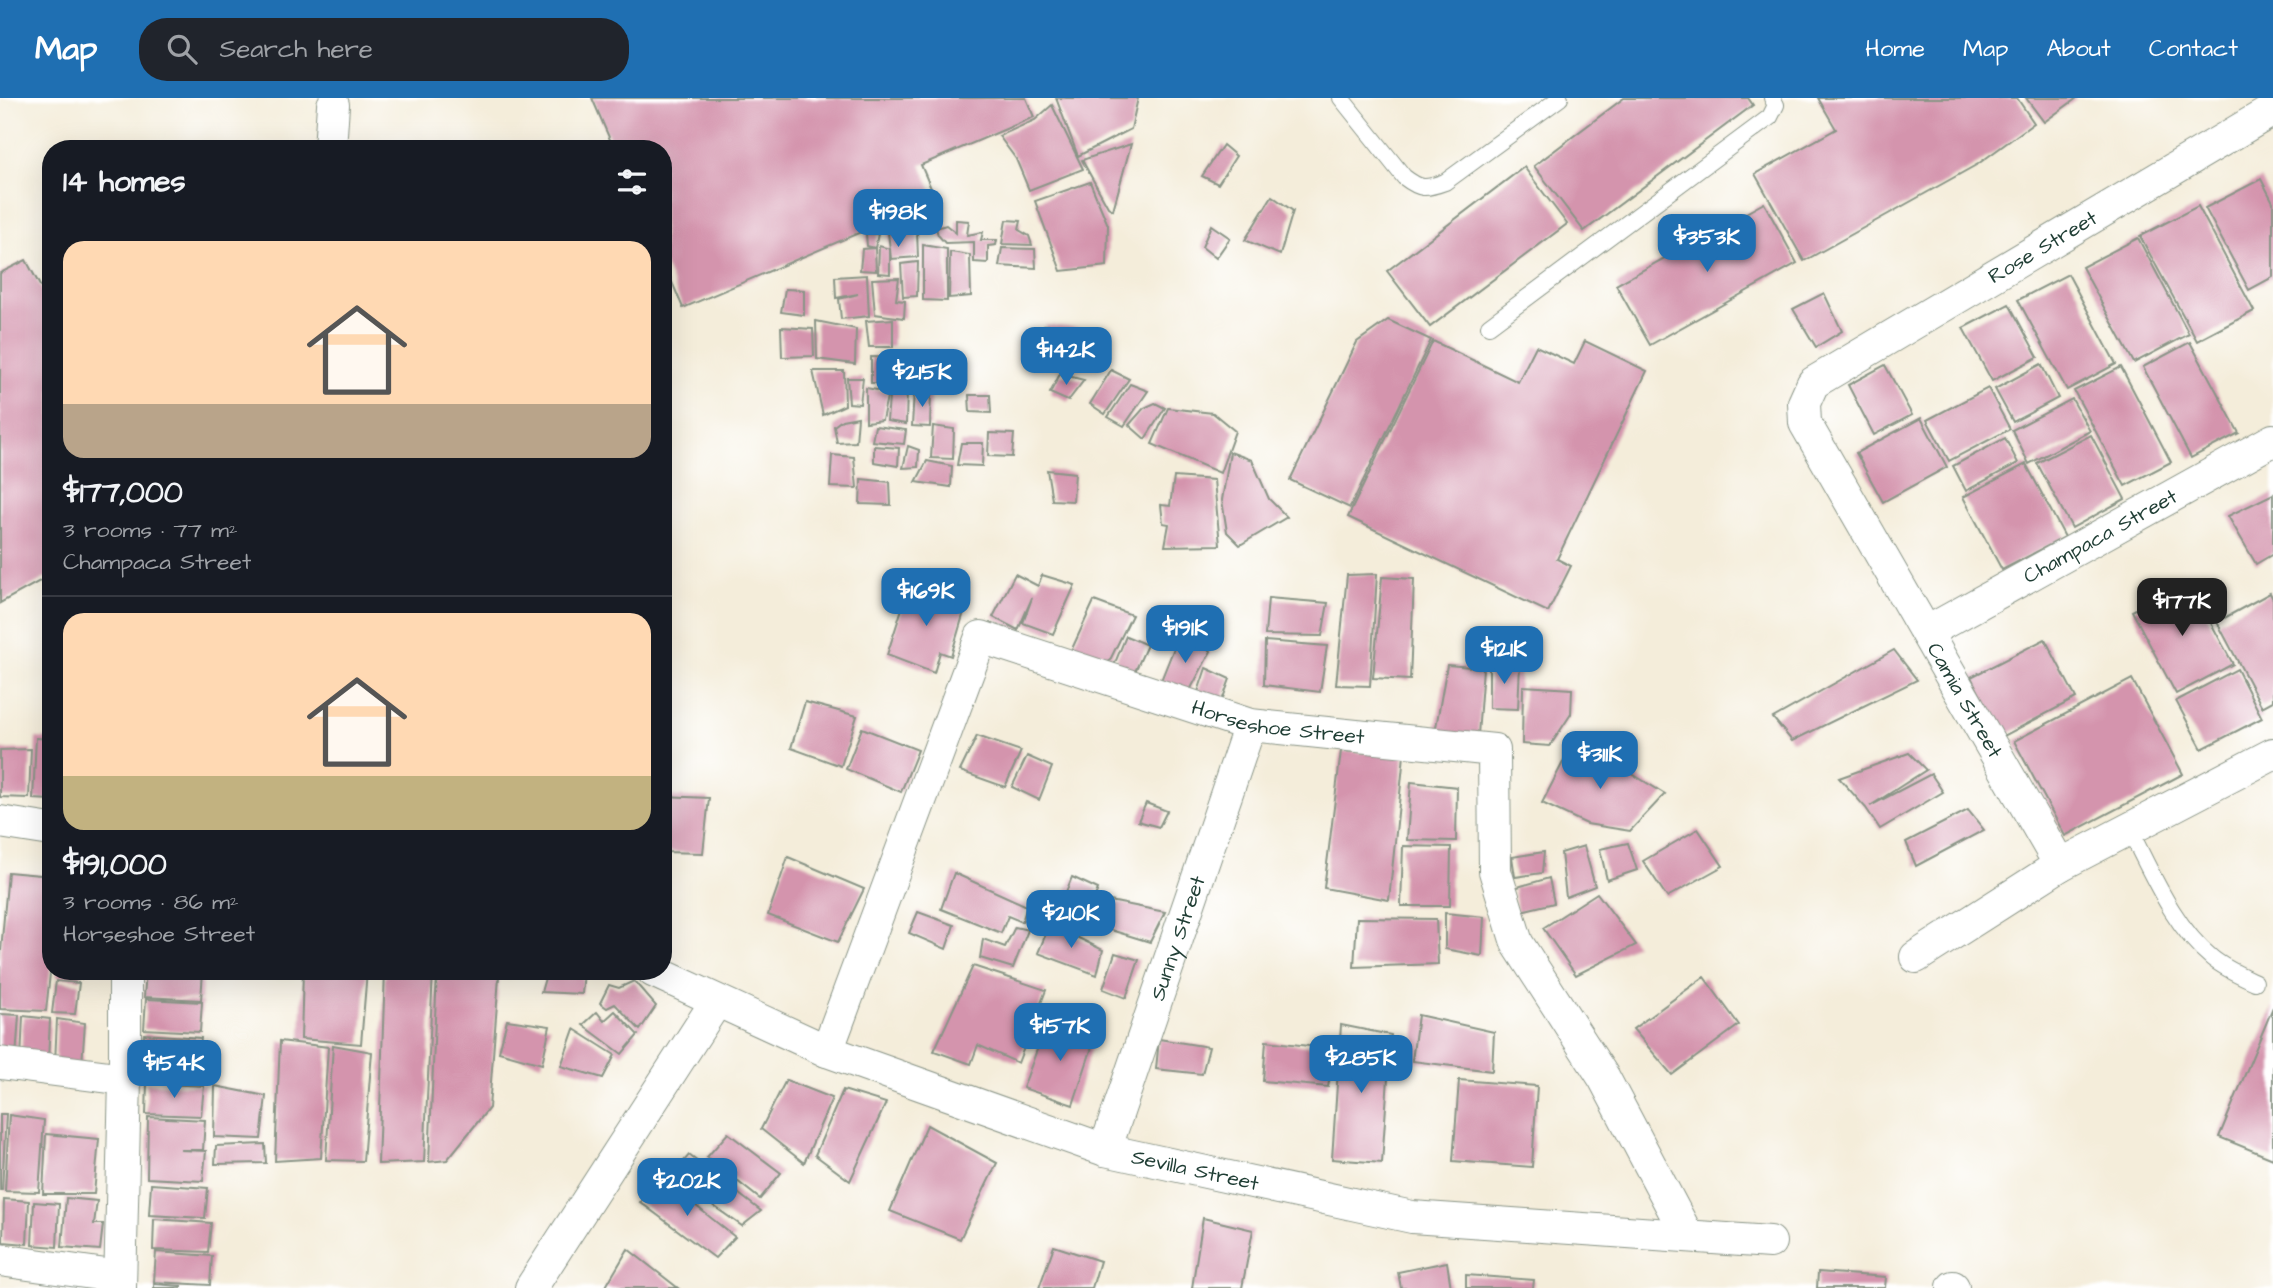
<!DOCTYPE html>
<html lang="en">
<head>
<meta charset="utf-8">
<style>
	body { margin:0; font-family:"Architects Daughter",sans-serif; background:#20242c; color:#f1f3f6; height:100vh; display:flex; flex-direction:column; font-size:26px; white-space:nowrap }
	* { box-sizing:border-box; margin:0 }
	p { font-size:23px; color:#9ea1a6 }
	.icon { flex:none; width:38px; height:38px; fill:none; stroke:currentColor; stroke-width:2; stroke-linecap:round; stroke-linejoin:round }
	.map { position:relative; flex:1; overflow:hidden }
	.details { position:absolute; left:42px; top:42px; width:630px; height:840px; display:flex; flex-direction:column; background:#171b24; border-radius:28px; box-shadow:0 7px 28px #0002 }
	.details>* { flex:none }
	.price { position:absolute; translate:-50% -60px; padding:0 16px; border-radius:14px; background:#1f6fb2; color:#fff; font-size:23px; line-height:46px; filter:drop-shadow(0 2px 4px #0008) }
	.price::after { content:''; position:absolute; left:50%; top:42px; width:21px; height:16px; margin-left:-10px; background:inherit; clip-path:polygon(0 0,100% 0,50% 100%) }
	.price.selected { background:#222; color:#fff }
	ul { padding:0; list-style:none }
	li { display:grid; align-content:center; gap:14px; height:371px; padding:0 21px }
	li+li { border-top:2px solid #363941 }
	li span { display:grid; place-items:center; height:217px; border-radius:21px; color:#555 }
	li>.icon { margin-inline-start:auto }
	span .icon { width:126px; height:126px; fill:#fffc; stroke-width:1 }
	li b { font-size:30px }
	h2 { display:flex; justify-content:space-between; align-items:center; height:84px; padding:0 21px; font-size:30px }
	header { display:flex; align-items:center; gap:42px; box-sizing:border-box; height:98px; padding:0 35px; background:#1f6fb2; color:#fff }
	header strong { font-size:33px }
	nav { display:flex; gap:38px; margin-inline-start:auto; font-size:24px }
	.search { width:490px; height:63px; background:#20242c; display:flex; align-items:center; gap:18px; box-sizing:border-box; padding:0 24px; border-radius:28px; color:#9ea1a6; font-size:26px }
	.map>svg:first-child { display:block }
	.building { fill:#d494ad }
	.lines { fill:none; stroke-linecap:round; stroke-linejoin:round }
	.lane-casing { stroke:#8a9587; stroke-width:18 }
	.street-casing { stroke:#8a9587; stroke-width:34 }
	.lane { stroke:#fff; stroke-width:16 }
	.street { stroke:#fff; stroke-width:32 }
	.labels { text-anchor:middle; stroke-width:6; stroke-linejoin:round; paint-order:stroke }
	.street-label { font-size:21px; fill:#1f3d34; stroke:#fff }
</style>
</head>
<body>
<header>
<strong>Map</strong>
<div class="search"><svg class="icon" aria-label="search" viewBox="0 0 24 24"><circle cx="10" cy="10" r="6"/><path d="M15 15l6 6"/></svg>Search here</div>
<nav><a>Home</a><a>Map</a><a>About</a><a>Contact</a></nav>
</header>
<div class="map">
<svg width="2273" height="1190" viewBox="0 0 2273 1190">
	<rect width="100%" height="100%" fill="#fff"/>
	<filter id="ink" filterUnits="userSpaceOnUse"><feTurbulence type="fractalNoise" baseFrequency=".0143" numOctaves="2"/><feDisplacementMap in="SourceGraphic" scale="14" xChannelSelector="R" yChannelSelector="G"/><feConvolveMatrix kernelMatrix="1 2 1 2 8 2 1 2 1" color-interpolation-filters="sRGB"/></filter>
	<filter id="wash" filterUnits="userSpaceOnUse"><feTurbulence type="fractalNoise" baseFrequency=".00686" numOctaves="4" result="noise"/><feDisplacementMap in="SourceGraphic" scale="28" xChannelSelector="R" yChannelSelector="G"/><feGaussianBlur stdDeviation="1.57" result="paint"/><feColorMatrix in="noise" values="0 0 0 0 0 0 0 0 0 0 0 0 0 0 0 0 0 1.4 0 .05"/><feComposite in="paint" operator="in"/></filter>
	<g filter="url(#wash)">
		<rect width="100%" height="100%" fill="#f4edda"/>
		<g id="blocks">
			<g class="building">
				<polygon points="592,0 1026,0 1034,19 921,67 936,102 683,210 663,163 663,51 614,51"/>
				<polygon points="1056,0 1138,0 1131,31 1078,58"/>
				<polygon points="1624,0 1748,0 1753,7 1584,133 1534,68"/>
				<polygon points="1818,0 2017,0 2034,25 1978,66 1804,163 1755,76 1836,31"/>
				<polygon points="2026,0 2077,0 2044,24"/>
				<polygon points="1052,7 1083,71 1029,92 1016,61 999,38 1035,22"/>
				<polygon points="1131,46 1113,112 1108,109 1082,62"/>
				<polygon points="1223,47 1236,58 1218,86 1202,78"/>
				<polygon points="1524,69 1567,126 1430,229 1387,173"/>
				<polygon points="2261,81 2273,104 2273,179 2249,192 2205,110"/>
				<polygon points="1090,84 1108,127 1107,168 1061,173 1035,103"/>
				<polygon points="1272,98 1293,113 1280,157 1245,142"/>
				<polygon points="1764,105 1797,165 1650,247 1616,187"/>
				<polygon points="2198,108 2254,213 2197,243 2140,138"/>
				<polygon points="956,122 969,123 967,137 983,134 981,142 997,142 996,147 988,148 988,165 974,164 974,144 945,145 938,137 936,130 946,127 956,135"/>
				<polygon points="1006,122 1021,123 1019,132 1029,138 1032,147 1002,146"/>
				<polygon points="1211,127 1230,140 1216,160 1202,149"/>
				<polygon points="917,133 918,159 891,161 890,151 890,176 878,175 879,148 890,151 888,135"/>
				<polygon points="866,136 878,136 875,150 876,173 860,172 862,151 875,150 867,148"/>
				<polygon points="2138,140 2189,236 2134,265 2082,169"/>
				<polygon points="923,147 947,151 947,203 923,202"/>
				<polygon points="1002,150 1035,151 1036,170 999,168"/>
				<polygon points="950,154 970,157 971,198 949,200"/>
				<polygon points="26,162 51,208 51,477 0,505 0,175"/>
				<polygon points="918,164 917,198 903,199 901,166"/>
				<polygon points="2068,176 2116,266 2067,292 2018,202"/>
				<polygon points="867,177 869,218 841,221 839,201 858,196 836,200 835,179"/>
				<polygon points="899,180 896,202 905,203 904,220 875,216 872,181"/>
				<polygon points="785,191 804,192 804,217 781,214"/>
				<polygon points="1824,195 1842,233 1816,249 1793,211"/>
				<polygon points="2009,206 2038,259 1992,283 1963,230"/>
				<polygon points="893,221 893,249 869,249 866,223"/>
				<polygon points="1388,222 1431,242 1350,410 1290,382 1357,244"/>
				<polygon points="816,223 856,231 855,266 817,261"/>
				<polygon points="1045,227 1082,230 1081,261 1059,260 1057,246"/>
				<polygon points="781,229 813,231 814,258 782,259"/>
				<polygon points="1433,243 1518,284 1536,248 1574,266 1585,243 1647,273 1557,461 1571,468 1548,514 1348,419"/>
				<polygon points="2190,244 2239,335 2191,360 2143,269"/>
				<polygon points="871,259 910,260 909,284 871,285"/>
				<polygon points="2041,266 2058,300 2013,324 1995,291"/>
				<polygon points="1885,267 1912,317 1874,337 1848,287"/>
				<polygon points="2121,269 2171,364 2125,388 2074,293"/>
				<polygon points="1111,272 1129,281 1105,316 1090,306"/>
				<polygon points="813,273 844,273 845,307 823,317"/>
				<polygon points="1060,276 1084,282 1068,303 1050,295"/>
				<polygon points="847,280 863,280 860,306 849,305"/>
				<polygon points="1130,286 1148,293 1124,328 1108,319"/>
				<polygon points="890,288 907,289 906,326 887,323"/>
				<polygon points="866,290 888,294 882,322 866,324"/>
				<polygon points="1988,290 2010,331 1949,363 1927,322"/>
				<polygon points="914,292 931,294 930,329 912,328"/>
				<polygon points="969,297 990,297 991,315 970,314"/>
				<polygon points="2072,301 2090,333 2029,366 2012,332"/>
				<polygon points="1155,305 1165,310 1145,341 1129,327 1144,310"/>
				<polygon points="1168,310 1213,315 1235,333 1220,375 1152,346"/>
				<polygon points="858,319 856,344 837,345 834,328 842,322"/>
				<polygon points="1921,320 1947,369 1883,404 1856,355"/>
				<polygon points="875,328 906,332 904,346 872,343"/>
				<polygon points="933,328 954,331 953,361 931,360"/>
				<polygon points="989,335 1014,336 1012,359 988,358"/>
				<polygon points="2091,337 2125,401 2072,430 2037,365"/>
				<polygon points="2005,340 2018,365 1966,393 1953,368"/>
				<polygon points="961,345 983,345 982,368 957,367"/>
				<polygon points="874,348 899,350 898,368 874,364"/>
				<polygon points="908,348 919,352 918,369 903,370"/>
				<polygon points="1230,354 1252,362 1269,401 1287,419 1240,447 1227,434 1222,402"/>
				<polygon points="832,357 854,359 857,390 830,389"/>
				<polygon points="927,363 952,368 951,389 916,384"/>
				<polygon points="2026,366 2065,439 2002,472 1963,399"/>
				<polygon points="1047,372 1075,375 1073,403 1052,402"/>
				<polygon points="1174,379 1214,382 1220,447 1165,448 1169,426 1163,425 1161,407 1170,408"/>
				<polygon points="861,381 890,384 891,407 860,406"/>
				<polygon points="2273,396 2273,456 2256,466 2228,418"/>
				<polygon points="1015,476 1038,488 1042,477 1075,487 1053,536 1023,525 1032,500 1018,532 993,519"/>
				<polygon points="1377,476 1370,588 1336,587 1347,477"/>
				<polygon points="1382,479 1414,481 1410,582 1373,580"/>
				<polygon points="911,483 966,507 951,558 940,554 934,575 887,557"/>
				<polygon points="2189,484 2233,566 2176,596 2132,513"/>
				<polygon points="2270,495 2273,501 2273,603 2262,609 2217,524"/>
				<polygon points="1268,500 1328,505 1322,538 1265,537"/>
				<polygon points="1094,503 1132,517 1108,566 1071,553"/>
				<polygon points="1126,538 1147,547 1133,578 1112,572"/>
				<polygon points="1178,540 1211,553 1189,594 1160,585"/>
				<polygon points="2045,541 2076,600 2002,639 1971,579"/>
				<polygon points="1265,543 1327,548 1320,594 1264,587"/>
				<polygon points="1894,552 1917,582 1792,643 1773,620"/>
				<polygon points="1489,565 1520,566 1518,611 1489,610"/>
				<polygon points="1447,567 1483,570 1478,637 1435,635"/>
				<polygon points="1206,570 1230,581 1220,608 1196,600"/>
				<polygon points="2237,571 2262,620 2202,651 2176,603"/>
				<polygon points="2132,581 2183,676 2065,738 2014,643"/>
				<polygon points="1523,588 1572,591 1571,616 1550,648 1522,646"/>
				<polygon points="805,604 857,618 841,668 791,650"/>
				<polygon points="862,630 918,652 901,694 846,671"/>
				<polygon points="977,638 1021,653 1005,689 960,673"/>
				<polygon points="36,640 51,641 51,702 33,701"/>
				<polygon points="1575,641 1665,696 1630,733 1587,726 1542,705"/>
				<polygon points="31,651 29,700 0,699 0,652"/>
				<polygon points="1341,653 1404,657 1389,802 1324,790"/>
				<polygon points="1909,655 1926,672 1870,708 1931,676 1943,694 1880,731 1866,710 1839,680"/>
				<polygon points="1027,658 1052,669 1039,702 1012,689"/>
				<polygon points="1411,684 1457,689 1456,743 1407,742"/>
				<polygon points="663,698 709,700 703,755 663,754"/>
				<polygon points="1146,705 1167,713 1159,729 1138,723"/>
				<polygon points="1968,712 1984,732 1916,768 1906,744"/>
				<polygon points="1698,731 1723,768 1667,799 1643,763"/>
				<polygon points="1628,745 1637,772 1607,782 1600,751"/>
				<polygon points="1403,748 1451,749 1450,808 1401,808"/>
				<polygon points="1584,748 1595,788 1566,799 1561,755"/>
				<polygon points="1544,754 1542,775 1515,779 1512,759"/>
				<polygon points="788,759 864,791 838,844 768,817"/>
				<polygon points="8,774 51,778 51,866 46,913 0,911 0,864"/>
				<polygon points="954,775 1027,808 1022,824 1008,818 1001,835 941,811"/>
				<polygon points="1072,779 1098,791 1088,816 1062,804"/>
				<polygon points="1549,780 1554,805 1517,814 1514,790"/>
				<polygon points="1597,795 1636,847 1576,877 1543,830"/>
				<polygon points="1110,803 1165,814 1150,844 1104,830"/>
				<polygon points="918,814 954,827 946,851 909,835"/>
				<polygon points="1445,815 1484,819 1482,858 1445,851"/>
				<polygon points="1357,820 1436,821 1438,866 1354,869"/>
				<polygon points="1050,826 1103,852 1097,877 1038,855"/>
				<polygon points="1015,829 1028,832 1013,870 980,860 983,841 1005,849"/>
				<polygon points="1115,855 1139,862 1126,900 1103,891"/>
				<polygon points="973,868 1046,892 1018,965 978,947 971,966 934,953"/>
				<polygon points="57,873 81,873 81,881 57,879"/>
				<polygon points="146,873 203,873 201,902 144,899"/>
				<polygon points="303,873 367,873 361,946 301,941"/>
				<polygon points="385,873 433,873 424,1064 378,1066"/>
				<polygon points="437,873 499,879 489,1010 447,1062 429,1064"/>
				<polygon points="547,873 584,873 582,896 541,894"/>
				<polygon points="1704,879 1739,927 1672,977 1633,931"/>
				<polygon points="56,883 79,885 75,916 52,915"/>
				<polygon points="634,883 656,908 640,932 615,906 607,910 600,905 609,887 619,890"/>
				<polygon points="146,901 202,904 200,934 144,931"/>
				<polygon points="2273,909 2273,1061 2219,1039"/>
				<polygon points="615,913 638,937 622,956 583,927 597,914 604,923"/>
				<polygon points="0,916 19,917 16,960 0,959"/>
				<polygon points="1418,917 1494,934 1492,973 1412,963"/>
				<polygon points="23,918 50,921 48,963 21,962"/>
				<polygon points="57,921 85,925 82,966 55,965"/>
				<polygon points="507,922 550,928 542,966 499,954"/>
				<polygon points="1048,922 1095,940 1073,1007 1023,990"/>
				<polygon points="1341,927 1391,937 1382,1065 1332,1061"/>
				<polygon points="574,931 615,957 603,980 561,968"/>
				<polygon points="144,936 201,940 198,969 141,966"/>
				<polygon points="1159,941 1209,949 1202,976 1156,971"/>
				<polygon points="280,943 328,949 321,1060 275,1063"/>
				<polygon points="1266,943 1335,951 1328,989 1263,983"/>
				<polygon points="333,947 372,954 363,1063 326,1062"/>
				<polygon points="786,982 832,1000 804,1065 761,1031"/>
				<polygon points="1459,982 1537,988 1532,1069 1453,1063"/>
				<polygon points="147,985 204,988 201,1018 146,1016"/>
				<polygon points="215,988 266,998 261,1041 214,1039"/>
				<polygon points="843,992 886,1005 850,1083 815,1057"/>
				<polygon points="0,1016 6,1016 2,1092 0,1092"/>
				<polygon points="9,1017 44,1022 39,1094 5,1093"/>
				<polygon points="148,1019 205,1022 203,1052 180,1052 206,1053 203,1083 147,1080"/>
				<polygon points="927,1027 997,1065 960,1141 890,1113"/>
				<polygon points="728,1035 781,1075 760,1101 707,1059"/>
				<polygon points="46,1036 99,1041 94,1096 43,1096"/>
				<polygon points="265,1046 266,1065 215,1066 216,1048"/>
				<polygon points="689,1057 761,1113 742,1128 671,1078"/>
				<polygon points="661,1080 735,1139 715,1160 640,1104"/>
				<polygon points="151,1086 208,1090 205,1120 149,1117"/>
				<polygon points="66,1100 97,1103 94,1126 103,1126 100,1152 62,1149"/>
				<polygon points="4,1101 29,1103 27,1146 3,1144"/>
				<polygon points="34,1104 59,1106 57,1149 32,1147"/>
				<polygon points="1203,1120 1253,1132 1242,1190 1192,1190"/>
				<polygon points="154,1121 211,1125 208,1154 153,1152"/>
				<polygon points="1054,1148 1100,1163 1092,1190 1039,1190"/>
				<polygon points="628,1151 678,1190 605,1190"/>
				<polygon points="156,1154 212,1158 210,1187 154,1184"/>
				<polygon points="1447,1164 1451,1190 1401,1190 1398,1174"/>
				<polygon points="1818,1174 1886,1179 1885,1190 1817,1190"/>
				<polygon points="1466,1177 1534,1182 1533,1190 1466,1190"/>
				<polygon points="154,1186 181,1188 181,1190 154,1190"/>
			</g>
		</g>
	</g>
	<g filter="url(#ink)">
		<use href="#blocks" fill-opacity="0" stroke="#8a9587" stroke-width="2"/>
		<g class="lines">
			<defs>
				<g id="lane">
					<path d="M1341,0L1404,79C1421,92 1425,91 1445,84L1560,0"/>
					<polyline points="1489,228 1770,19 1776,7 1772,0"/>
					<path d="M2129,731C2152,775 2173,828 2212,860C2224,870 2240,877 2255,884"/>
				</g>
				<g id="street">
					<polyline points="330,51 333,7"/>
					<path id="s1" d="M1927,534L2273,342"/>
					<polyline points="0,724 51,732"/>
					<polyline points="2060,767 2273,656"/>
					<path id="s2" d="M1916,859L2060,767L1805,325L1804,305L1813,285L2273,12"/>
					<path id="s3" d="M653,873L827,953L1105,1052L1412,1119L1770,1144"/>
					<path id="s4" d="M827,953L981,539L1250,627L1494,652L1495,773L1517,845L1604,980L1687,1137"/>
					<polyline points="0,965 125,981"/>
					<path id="s5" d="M1105,1052L1250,627"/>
					<polyline points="0,1162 120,1179"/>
					<polyline points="120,1190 125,981 125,873"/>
					<polyline points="531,1190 716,904"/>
					<polyline points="1953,1190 1953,1189"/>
				</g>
			</defs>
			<use href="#lane" class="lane-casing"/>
			<use href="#street" class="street-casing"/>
			<use href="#lane" class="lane"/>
			<use href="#street" class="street"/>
		</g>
	</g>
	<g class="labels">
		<g class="street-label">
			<text dy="7" stroke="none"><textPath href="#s2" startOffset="990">Rose Street</textPath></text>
			<text dy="7" stroke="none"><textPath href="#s1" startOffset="198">Champaca Street</textPath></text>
			<text transform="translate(1965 602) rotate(60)" y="7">Camia Street</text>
			<text dy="7" stroke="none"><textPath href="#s4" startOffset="752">Horseshoe Street</textPath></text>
			<text dy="7" stroke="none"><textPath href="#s5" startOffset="224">Sunny Street</textPath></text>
			<text dy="7" stroke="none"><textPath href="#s3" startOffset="579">Sevilla Street</textPath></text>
		</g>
	</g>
</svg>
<b class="price" style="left:898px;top:151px">$198K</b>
<b class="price" style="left:1707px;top:176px">$353K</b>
<b class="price" style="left:1066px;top:289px">$142K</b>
<b class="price" style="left:922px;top:311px">$215K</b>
<b class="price" style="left:926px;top:530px">$169K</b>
<b class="price selected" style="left:2182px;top:540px">$177K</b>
<b class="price" style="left:1185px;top:567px">$191K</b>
<b class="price" style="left:1504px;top:588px">$121K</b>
<b class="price" style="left:1600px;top:693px">$311K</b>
<b class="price" style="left:1071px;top:852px">$210K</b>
<b class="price" style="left:1060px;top:965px">$157K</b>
<b class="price" style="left:1361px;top:997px">$285K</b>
<b class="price" style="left:174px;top:1002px">$154K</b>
<b class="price" style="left:687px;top:1120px">$202K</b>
<section class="details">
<h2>14 homes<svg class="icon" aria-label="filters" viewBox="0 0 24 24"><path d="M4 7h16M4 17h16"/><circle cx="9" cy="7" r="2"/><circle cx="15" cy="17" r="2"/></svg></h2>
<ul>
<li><span style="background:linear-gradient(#ffd9b3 75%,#b9a48a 0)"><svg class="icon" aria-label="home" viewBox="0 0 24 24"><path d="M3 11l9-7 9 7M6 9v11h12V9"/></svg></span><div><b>$177,000</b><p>3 rooms · 77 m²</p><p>Champaca Street</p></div></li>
<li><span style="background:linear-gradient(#ffd9b3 75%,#c2b280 0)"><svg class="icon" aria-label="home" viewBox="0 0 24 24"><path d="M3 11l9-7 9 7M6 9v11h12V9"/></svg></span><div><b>$191,000</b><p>3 rooms · 86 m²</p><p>Horseshoe Street</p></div></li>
</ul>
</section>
</div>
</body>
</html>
